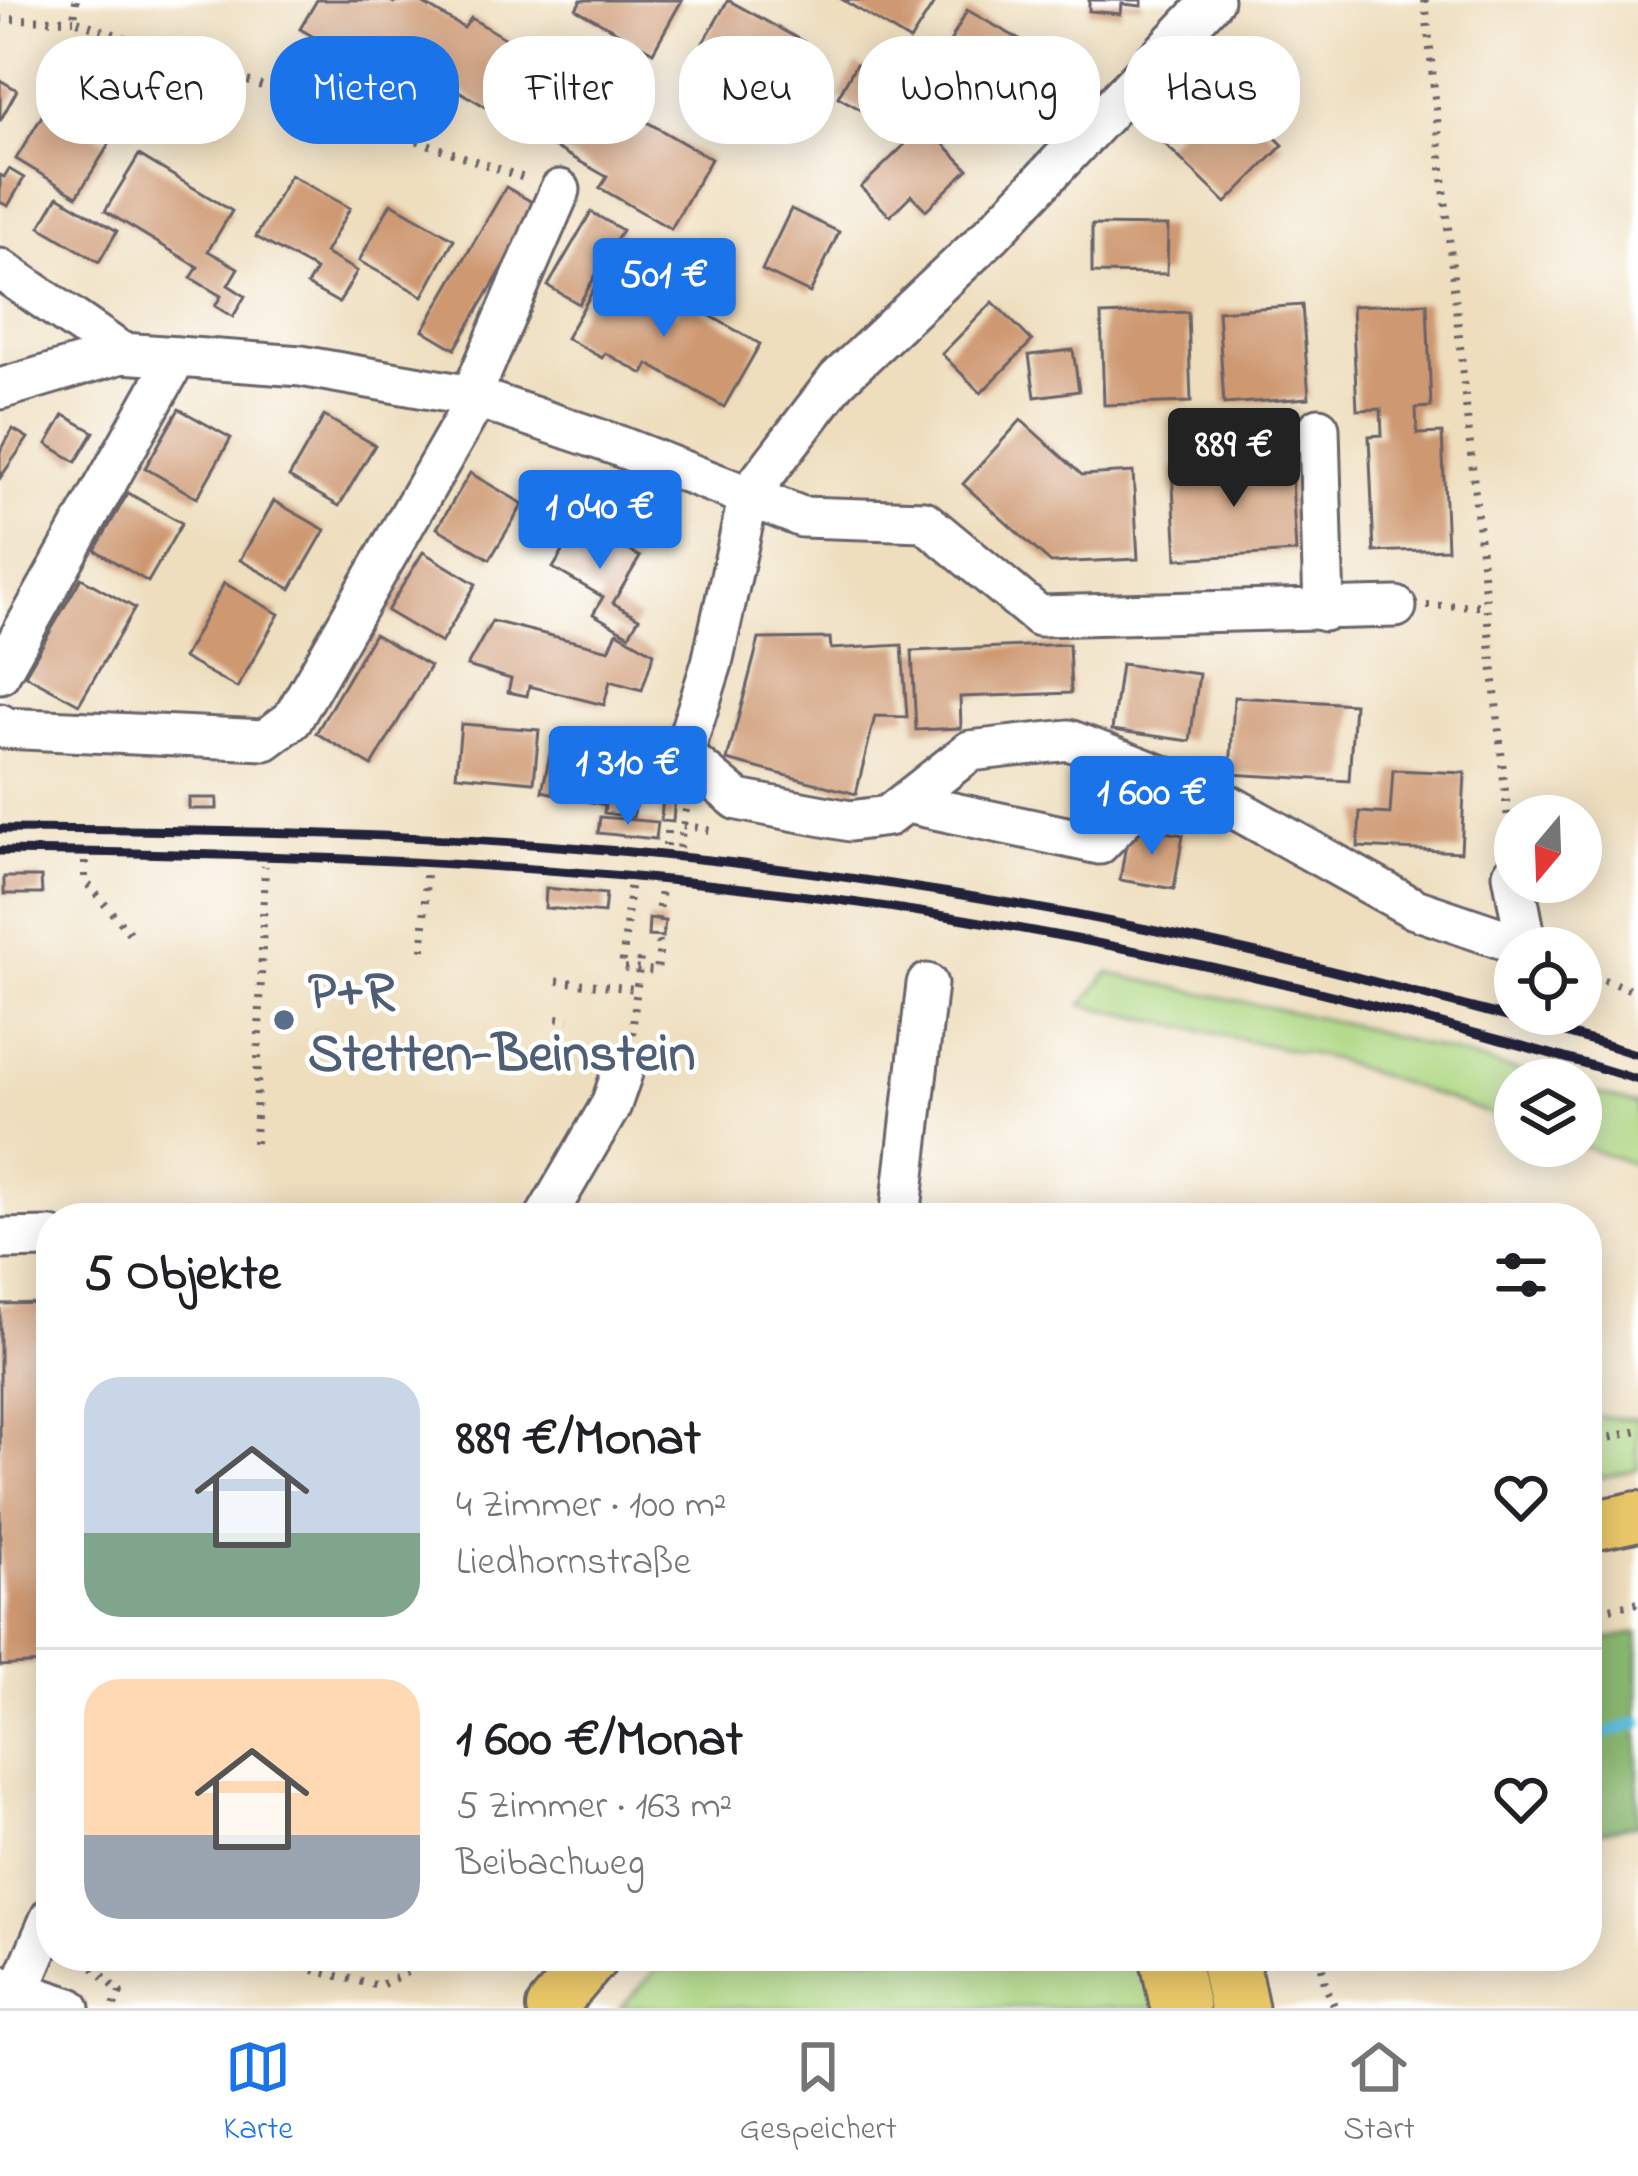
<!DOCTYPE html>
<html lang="de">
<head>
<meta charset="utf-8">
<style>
	body { margin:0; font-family:"Indie Flower",sans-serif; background:#f6f6f6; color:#202124; height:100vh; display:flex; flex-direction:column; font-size:45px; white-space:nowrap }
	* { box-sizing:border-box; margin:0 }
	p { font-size:39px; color:#757577 }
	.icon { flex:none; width:66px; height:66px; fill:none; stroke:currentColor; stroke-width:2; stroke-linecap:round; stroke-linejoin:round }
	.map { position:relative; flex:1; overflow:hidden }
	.sheet { position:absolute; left:36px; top:1203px; width:1566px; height:768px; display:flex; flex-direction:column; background:#fff; border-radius:48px; box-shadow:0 6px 30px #0003 }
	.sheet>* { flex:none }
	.banner { position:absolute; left:36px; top:36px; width:1566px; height:108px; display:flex; gap:24px }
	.needle { width:78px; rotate:199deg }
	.fabs { position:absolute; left:1494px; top:795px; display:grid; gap:24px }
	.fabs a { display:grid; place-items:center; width:108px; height:108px; border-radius:50%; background:#fff; box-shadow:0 6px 30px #0003; font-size:60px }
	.price { position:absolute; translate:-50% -102px; padding:0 27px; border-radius:12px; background:#1a73e8; color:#fff; font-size:39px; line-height:78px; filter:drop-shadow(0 3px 6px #0008) }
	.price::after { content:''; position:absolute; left:50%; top:72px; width:36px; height:27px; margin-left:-18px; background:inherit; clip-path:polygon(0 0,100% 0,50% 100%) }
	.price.current { background:#222; color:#fff }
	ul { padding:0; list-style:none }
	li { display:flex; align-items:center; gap:36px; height:300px; padding:0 48px }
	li+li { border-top:3px solid #e0e0e0 }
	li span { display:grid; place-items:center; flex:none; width:336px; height:240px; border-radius:36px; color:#555 }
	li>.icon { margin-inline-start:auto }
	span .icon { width:144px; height:144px; fill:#fffc; stroke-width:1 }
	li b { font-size:51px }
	h2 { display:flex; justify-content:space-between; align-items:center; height:144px; padding:0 48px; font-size:51px }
	.tag { padding:0 42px; border-radius:48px; background:#fff; box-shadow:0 6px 30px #0003; font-size:42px; line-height:108px }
	.tag.current { background:#1a73e8; color:#fff }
	.tab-bar { display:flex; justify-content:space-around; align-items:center; height:168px; border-top:3px solid #e0e0e0; background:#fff; font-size:33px; color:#757577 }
	.tab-bar a { display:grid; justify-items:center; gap:6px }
	.tab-bar .current { color:#1a73e8 }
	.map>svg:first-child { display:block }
	.green { fill:#aed782; stroke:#687c5e; stroke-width:3 }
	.forest { fill:#8ab870; stroke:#566d56; stroke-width:3 }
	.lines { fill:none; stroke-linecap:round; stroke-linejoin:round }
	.stream { stroke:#60bede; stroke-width:12 }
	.building { fill:#ce9871 }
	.minor-casing { stroke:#696469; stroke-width:45 }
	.major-casing { stroke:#696469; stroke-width:54 }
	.highway-casing { stroke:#696469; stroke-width:63 }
	.path { stroke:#696469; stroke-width:8; stroke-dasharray:3 9; stroke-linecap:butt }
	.minor { stroke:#fff; stroke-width:39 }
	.major { stroke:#e9c769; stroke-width:48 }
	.highway { stroke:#e9c769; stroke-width:57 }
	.rail { stroke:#22223b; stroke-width:9 }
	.service-dot { fill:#5c6f8a; stroke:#fff; stroke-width:4.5 }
	.labels { text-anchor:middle; stroke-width:9; stroke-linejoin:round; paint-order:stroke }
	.service-label { font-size:54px; font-weight:bold; fill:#4e5e75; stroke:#fff; text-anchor:start }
</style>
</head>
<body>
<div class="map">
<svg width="1638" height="2008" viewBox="0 0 1638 2008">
	<rect width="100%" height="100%" fill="#fff"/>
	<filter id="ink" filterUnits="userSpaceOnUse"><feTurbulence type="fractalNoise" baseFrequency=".00833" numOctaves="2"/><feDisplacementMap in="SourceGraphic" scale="24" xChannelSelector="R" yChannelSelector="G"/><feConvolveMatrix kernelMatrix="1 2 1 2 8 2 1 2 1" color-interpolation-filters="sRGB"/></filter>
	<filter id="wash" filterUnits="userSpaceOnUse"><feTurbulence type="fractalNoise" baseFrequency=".004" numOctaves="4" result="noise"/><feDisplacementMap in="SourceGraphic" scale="48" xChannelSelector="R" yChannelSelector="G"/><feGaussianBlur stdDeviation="2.7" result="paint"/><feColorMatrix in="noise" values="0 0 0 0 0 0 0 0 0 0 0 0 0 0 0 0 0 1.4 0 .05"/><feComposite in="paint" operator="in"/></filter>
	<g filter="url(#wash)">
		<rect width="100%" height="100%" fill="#eedebe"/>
		<g class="green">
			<polygon points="1108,973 1352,1025 1550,1080 1515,1080 1515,1123 1333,1059 1082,1005"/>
			<polygon points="1581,1089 1638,1105 1638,1166 1581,1146"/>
			<polygon points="1587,1416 1638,1419 1638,1469 1587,1481"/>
			<polygon points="670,1956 1151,1956 1162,2008 620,2008"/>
		</g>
		<polygon class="forest" points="1638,1633 1638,1824 1587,1834 1587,1642"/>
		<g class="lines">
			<polyline class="stream" points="1587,1739 1638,1723"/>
		</g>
		<g id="blocks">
			<g class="building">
				<polygon points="317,0 388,0 394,3 417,0 464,28 471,18 533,55 498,114 435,77 429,88 366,51 359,63 300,29"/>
				<polygon points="581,0 682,0 653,52 576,9"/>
				<polygon points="728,0 804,42 761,117 685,74"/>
				<polygon points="843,0 936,0 910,41"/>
				<polygon points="1089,0 1142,0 1142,6 1122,4 1121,14 1089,11"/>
				<polygon points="967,10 1058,61 1031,109 971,74 980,59 950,42"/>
				<polygon points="856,64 887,81 869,114 838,97"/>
				<polygon points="0,80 17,90 0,121"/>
				<polygon points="576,81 711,159 671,229 600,188 607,177 542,140"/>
				<polygon points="1222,86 1283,145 1226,203 1165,144"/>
				<polygon points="48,106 110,143 77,196 16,159"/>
				<polygon points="925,125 968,169 926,210 911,195 890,216 861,187"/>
				<polygon points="139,155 232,211 208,251 238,268 228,285 245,296 233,317 215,306 221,296 191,278 198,267 105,211"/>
				<polygon points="9,169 24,178 8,206 0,202 0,175 4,177"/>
				<polygon points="290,175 350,208 325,253 357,271 339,303 307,285 316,270 256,237"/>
				<polygon points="506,187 539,206 455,349 423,330"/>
				<polygon points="58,196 117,231 99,262 40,227"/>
				<polygon points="391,203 454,239 423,296 359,261"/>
				<polygon points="791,209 839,232 810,293 762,270"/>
				<polygon points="591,212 622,230 579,304 548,286"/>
				<polygon points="1092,225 1168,226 1167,274 1092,273"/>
				<polygon points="603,273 676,315 684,301 760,344 724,407 648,364 643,374 605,353 602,358 566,338"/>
				<polygon points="993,302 1032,341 981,393 942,354"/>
				<polygon points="1427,303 1431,407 1416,408 1417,434 1442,433 1447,549 1374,552 1369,436 1382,435 1381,409 1357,410 1352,306"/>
				<polygon points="1302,305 1309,398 1224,404 1218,311"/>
				<polygon points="1188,312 1191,402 1104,405 1101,315"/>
				<polygon points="1073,350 1079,391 1035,397 1029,355"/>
				<polygon points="179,409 231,438 197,498 145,468"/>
				<polygon points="64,415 94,432 76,462 47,444"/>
				<polygon points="324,416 375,445 339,506 289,477"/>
				<polygon points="1021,420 1082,475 1133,472 1138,559 1051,563 963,484"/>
				<polygon points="13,429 28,438 0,478 0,452"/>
				<polygon points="1291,461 1296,552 1177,559 1172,468"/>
				<polygon points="470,473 523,504 490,559 437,528"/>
				<polygon points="128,493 182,523 148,582 95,550"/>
				<polygon points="274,501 325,530 291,589 240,560"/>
				<polygon points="581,522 640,557 613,603 639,618 629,635 593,614 603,597 553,568"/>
				<polygon points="423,552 476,584 441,643 387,611"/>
				<polygon points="81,578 135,608 79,704 25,675"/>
				<polygon points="224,583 279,614 237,688 183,658"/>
				<polygon points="492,621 609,650 617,632 654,653 642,690 610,681 604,705 529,686 527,696 508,692 511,679 467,666"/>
				<polygon points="374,634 430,666 372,766 316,733"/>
				<polygon points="830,638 831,649 902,645 907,717 875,716 856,794 727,760 759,639"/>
				<polygon points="1069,644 1071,693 960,697 961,728 916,730 912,651"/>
				<polygon points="1121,664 1199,674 1190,741 1112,730"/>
				<polygon points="1234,697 1354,704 1349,781 1230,774"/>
				<polygon points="461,724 539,730 534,782 456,775"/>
				<polygon points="564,736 618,747 616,753 647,760 633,817 604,813 605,805 542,791 553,741 562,743"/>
				<polygon points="1393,770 1465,773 1461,852 1358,847 1360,812 1390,814"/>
				<polygon points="663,794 675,795 673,822 661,821"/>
				<rect x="189" y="798" width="28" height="11"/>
				<polygon points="600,817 658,822 656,839 598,833"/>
				<polygon points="1129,826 1183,835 1174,889 1120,880"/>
				<polygon points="4,877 41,877 42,894 4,894"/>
				<polygon points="546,888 606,894 604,913 545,908"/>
				<polygon points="649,919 665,921 663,937 648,936"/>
				<polygon points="51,1303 51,1657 41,1663 0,1666 0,1304"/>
			</g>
		</g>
	</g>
	<g filter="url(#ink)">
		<use href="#blocks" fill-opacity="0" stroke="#696469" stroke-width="3"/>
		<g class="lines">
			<defs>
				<g id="minor">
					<polyline points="1213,0 992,234 837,380 749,495 712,663 687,742 688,759 738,800 850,821 888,816 970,751 1069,740 1209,794 1415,909 1527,947 1513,874"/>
					<polyline points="0,269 122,353"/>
					<polyline points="0,389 122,353 301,366 471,396 616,445 802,517 924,521 1039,616 1396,607"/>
					<polyline points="471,396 560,190"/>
					<polyline points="1319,428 1324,611"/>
					<polyline points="0,673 177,357"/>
					<polyline points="0,724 2,728 265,740 292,720 477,398"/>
					<polyline points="907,803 1099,844 1163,778"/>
					<polyline points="545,1218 611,1105 623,1070"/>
					<polyline points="900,1218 927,984"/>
					<polyline points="0,1239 51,1238"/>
					<polyline points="0,1985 70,2008"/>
					<polyline points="12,2008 51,1917"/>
				</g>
				<g id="major">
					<polyline points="1587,1527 1638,1516"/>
					<polyline points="551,2008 595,1956"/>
				</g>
				<g id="highway">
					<polyline points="1169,1956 1180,2008"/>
					<polyline points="1228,1956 1239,2008"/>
				</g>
			</defs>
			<use href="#minor" class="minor-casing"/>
			<use href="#major" class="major-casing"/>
			<use href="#highway" class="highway-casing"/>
			<g class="path">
				<polyline points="76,0 74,20 524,178"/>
				<polyline points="1425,0 1510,840"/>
				<polyline points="0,19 74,20"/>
				<polyline points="1427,606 1487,605"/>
				<polyline points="683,825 714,831"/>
				<polyline points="666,846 668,821"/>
				<polyline points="679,848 687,804"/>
				<polyline points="85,862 85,881 131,935"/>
				<polyline points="630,887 622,968 657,971 660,945 656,937"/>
				<polyline points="657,920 661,890"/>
				<polyline points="423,950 426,872"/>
				<polyline points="1581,972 1638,992"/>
				<polyline points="557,981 637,989"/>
				<polyline points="557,1018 569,1020"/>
				<polyline points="632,1034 640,958"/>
				<polyline points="255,1143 265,866"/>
				<polyline points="1587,1443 1638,1431"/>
				<polyline points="1587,1612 1638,1603"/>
				<polyline points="92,1956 92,1966 120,1992 113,2008"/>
				<polyline points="280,1956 309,1969 379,1986 439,1956"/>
				<polyline points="1320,1956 1325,1984 1335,2008"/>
			</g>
			<use href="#minor" class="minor"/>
			<use href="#major" class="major"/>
			<use href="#highway" class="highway"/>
			<g class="rail">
				<path d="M0,829C221,830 442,833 662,855C925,882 1191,930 1446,1001C1510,1018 1575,1034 1638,1055"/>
				<path d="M0,851C248,854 496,860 743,888C980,915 1216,962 1446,1025C1510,1043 1575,1059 1638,1080"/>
			</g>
		</g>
	</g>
	<circle class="service-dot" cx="284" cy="1020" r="12"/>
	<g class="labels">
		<g class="service-label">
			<text x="308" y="1008">P+R<tspan x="308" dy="62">Stetten-Beinstein</tspan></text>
		</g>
	</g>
</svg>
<div class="fabs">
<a><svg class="needle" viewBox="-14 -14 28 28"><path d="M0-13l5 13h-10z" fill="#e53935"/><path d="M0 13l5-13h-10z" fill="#757577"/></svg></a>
<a><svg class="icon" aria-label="locate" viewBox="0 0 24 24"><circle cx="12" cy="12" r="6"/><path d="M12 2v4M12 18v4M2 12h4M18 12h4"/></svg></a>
<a><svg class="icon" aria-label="layers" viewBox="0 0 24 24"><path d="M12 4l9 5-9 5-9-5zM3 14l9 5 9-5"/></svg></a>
</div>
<b class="price" style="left:664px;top:340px">501 €</b>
<b class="price current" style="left:1234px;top:510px">889 €</b>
<b class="price" style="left:600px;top:572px">1 040 €</b>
<b class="price" style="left:628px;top:828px">1 310 €</b>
<b class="price" style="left:1152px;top:858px">1 600 €</b>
<div class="banner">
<a class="tag">Kaufen</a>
<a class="tag current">Mieten</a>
<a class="tag">Filter</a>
<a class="tag">Neu</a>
<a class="tag">Wohnung</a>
<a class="tag">Haus</a>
</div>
<section class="sheet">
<h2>5 Objekte<svg class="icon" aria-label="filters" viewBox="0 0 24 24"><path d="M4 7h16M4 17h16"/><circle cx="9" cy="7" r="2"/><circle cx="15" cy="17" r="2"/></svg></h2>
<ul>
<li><span style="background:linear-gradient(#c9d6e8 65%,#7fa58c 0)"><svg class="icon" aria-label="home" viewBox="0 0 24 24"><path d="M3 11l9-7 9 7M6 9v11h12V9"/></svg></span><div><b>889 €/Monat</b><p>4 Zimmer · 100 m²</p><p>Liedhornstraße</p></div><svg class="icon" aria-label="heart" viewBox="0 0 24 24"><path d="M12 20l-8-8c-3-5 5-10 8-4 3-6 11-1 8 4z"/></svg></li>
<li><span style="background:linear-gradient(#ffd9b3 65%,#9aa5b1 0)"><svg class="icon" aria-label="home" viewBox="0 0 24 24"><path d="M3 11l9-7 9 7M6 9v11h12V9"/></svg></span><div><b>1 600 €/Monat</b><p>5 Zimmer · 163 m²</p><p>Beibachweg</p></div><svg class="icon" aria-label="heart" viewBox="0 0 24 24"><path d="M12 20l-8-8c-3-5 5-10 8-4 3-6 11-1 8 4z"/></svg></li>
</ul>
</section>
</div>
<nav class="tab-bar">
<a class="current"><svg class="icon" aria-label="map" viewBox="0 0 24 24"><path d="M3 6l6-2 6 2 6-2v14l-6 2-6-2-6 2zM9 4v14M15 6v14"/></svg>Karte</a>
<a><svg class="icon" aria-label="saved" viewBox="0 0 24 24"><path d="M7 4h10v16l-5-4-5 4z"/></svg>Gespeichert</a>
<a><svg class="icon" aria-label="home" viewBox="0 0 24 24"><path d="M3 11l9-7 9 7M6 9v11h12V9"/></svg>Start</a>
</nav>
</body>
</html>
